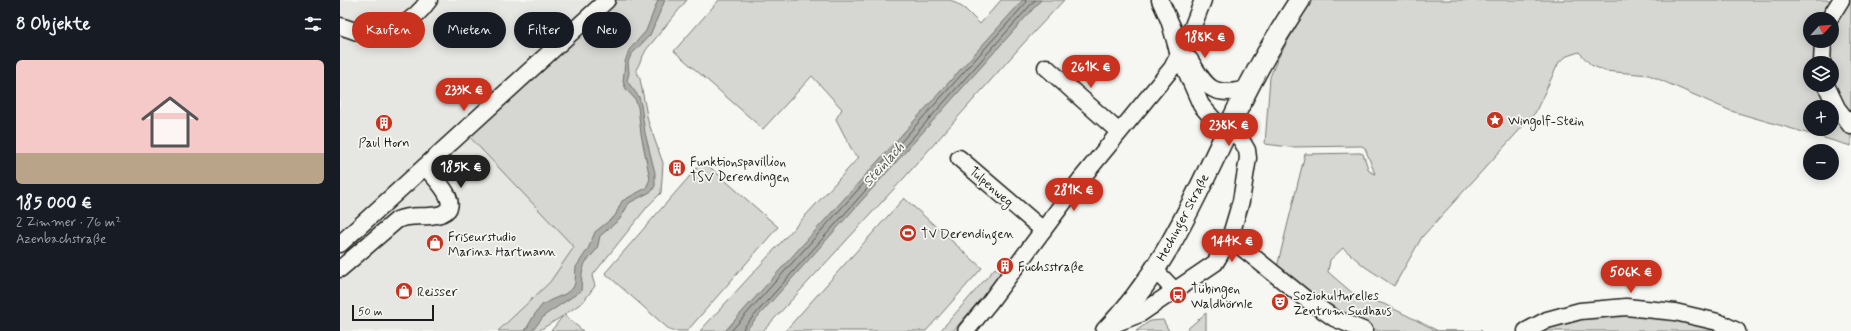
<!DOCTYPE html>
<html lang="de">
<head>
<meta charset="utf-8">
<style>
	body { margin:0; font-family:Mynerve,sans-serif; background:#242831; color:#f1f3f6; height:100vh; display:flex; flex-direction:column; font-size:15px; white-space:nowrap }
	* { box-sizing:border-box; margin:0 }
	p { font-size:13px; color:#9ea1a6 }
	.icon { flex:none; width:22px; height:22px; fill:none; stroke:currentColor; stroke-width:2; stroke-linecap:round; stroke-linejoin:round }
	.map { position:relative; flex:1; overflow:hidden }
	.drawer { display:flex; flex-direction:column; background:#171b24; width:340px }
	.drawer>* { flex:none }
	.top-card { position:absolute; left:12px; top:12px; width:380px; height:36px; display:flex; gap:8px }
	.needle { width:26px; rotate:64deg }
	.fabs { position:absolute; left:1463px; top:12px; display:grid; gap:8px }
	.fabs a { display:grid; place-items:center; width:36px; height:36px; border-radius:50%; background:#171b24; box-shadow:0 2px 10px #0003; font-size:20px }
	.scale { position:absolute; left:12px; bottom:10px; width:82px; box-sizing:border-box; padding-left:4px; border:2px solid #1c1c1c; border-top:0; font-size:11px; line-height:14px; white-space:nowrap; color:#1c1c1c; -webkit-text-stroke:3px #f6f6f2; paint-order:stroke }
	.price { position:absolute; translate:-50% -34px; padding:0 9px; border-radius:14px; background:#c8321e; color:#fff; font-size:13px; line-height:26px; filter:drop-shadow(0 1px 2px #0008) }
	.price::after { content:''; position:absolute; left:50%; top:24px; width:12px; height:9px; margin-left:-6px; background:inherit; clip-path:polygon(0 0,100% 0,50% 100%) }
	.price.selected { background:#222; color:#fff }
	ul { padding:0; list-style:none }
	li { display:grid; align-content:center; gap:8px; height:212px; padding:0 16px }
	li+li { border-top:1px solid #363941 }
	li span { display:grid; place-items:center; height:124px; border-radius:6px; color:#555 }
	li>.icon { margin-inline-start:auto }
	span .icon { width:72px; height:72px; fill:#fffc; stroke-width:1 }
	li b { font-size:17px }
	h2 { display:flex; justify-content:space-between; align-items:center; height:48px; padding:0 16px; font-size:17px }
	.tag { padding:0 14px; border-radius:18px; background:#171b24; box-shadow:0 2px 10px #0003; font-size:14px; line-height:36px }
	.tag.selected { background:#c8321e; color:#fff }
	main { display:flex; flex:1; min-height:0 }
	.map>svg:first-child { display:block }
	.built { fill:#e6e6e2 }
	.green { fill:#d6d6d2; stroke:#797977 }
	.water { fill:#acaca9; stroke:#727271 }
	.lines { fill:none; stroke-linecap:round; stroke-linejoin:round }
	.shore { stroke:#565654; stroke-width:1 }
	.minor-casing { stroke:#1c1c1c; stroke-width:19 }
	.major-casing { stroke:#1c1c1c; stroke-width:23 }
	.minor { stroke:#f6f6f2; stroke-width:16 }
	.major { stroke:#f6f6f2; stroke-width:20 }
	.labels { text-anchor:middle; stroke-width:3.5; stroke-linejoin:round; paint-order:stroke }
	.poi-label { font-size:13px; fill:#1c1c1c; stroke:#f6f6f2; text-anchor:start }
	.street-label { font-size:13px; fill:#1c1c1c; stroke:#f6f6f2 }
	.water-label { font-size:14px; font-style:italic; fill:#565654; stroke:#f6f6f2 }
</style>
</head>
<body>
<main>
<section class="drawer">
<h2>8 Objekte<svg class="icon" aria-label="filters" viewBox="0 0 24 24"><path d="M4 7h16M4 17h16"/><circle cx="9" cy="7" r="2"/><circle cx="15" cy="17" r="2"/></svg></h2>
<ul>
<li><span style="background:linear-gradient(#f6c9c9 75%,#b9a48a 0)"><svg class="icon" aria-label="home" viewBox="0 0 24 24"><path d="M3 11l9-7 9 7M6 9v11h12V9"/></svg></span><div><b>185 000 €</b><p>2 Zimmer · 76 m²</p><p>Azenbachstraße</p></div></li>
</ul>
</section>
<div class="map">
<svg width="1511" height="331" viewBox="0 0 1511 331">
	<rect width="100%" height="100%" fill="#f6f6f2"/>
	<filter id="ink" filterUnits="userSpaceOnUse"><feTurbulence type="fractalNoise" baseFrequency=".025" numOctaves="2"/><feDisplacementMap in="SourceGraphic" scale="8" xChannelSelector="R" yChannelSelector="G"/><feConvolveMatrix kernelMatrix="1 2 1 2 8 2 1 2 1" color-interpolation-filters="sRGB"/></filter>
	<g filter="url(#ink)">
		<polygon class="built" points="0,0 267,0 124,131 235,247 210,282 158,331 0,331"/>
		<g class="green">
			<polygon points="267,0 347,0 306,50 296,70 300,79 308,121 323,163 321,193 308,206 252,276 255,286 243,302 224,315 243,331 211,331 223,316 198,331 158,331 210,282 234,247 124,131"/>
			<polygon points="379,0 611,0 625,9 640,24 661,0 724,0 682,45 564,178 423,331 360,331 519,157 514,154 496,119 502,109 472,76 423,129 334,51"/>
			<polygon points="971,0 1493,0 1482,19 1470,19 1470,41 1477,41 1476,63 1470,63 1470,85 1481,85 1490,107 1470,107 1470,129 1492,129 1492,111 1511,135 1511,146 1391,111 1309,75 1265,71 1251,65 1239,52 1227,56 1219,62 1195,113 1082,237 1054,286 1024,266 1003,248 990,260 988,272 1016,296 1044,304 1098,331 1142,331 1038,331 997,311 937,267 965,154 1020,153 1023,154 1029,171 1035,174 1025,148 1022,146 949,147 925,144 930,77 937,60"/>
			<polygon points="1508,0 1511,0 1511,117 1492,85 1492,63 1486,63 1487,41 1492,41 1492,24"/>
			<polygon points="363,161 438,227 347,331 331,331 265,273"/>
			<polygon points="564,198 642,268 586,331 445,331"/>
			<polygon points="655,268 662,275 613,331 600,331"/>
			<polygon points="866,313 866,331 845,331"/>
			<polygon points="1284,313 1333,318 1387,331 1198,331 1238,316"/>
			<polygon points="823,320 829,331 796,331 810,321"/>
		</g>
		<g class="water">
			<polygon points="318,0 325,0 310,35 291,55 288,62 289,73 287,81 299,97 301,105 305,133 315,173 315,186 312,191 289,203 280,219 260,236 257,249 245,263 242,273 241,291 205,315 192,331 185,331 195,314 202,305 211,300 225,294 233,288 235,283 236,267 248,249 255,232 275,216 282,201 306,188 310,179 301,134 298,107 295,99 286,89 283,82 285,62 289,50 306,31"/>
			<polygon points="683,0 701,0 405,331 385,331"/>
		</g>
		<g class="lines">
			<g class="shore">
				<polyline points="391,331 685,4 686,0"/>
				<polyline points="403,331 404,327 695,0"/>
			</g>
			<defs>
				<g id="minor">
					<polyline points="820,0 834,31"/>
					<polyline points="1489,19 1501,0"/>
					<path d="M0,26C7,28 14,31 21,33C48,39 74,21 89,0"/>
					<path d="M850,60C867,89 873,97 907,89"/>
					<polyline points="1482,63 1483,41"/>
					<polyline points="706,67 779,132"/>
					<polyline points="1486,85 1497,108 1511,126"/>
					<polyline points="619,158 703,230"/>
					<polyline points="890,238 963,297 994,318 1025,331"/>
					<polyline points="0,244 267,0"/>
					<path d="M0,269L57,220C69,215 77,217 90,216C131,213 97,180 85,167"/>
					<polyline points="814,269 835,291"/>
					<polyline points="774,324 800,314 875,263 890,238 901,201 908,158 907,150 900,138 879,126 861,105 839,55 830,23"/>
					<polyline points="626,331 649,303 741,179 832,68 851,31 863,0"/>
					<polyline points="1186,331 1207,320 1240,311 1286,307 1335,312 1378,322 1397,331"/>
				</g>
				<path id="major" d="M766,331C827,269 861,184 898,108C916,70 937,35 960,0"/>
			</defs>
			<use href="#minor" class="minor-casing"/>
			<use href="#major" class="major-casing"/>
			<use href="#minor" class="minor"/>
			<use href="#major" class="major"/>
		</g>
	</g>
	<defs>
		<symbol id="sight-disc" viewBox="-11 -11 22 22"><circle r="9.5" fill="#c8321e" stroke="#f6f6f2"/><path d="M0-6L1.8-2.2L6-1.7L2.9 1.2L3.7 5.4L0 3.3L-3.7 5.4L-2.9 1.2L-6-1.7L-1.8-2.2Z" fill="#fff"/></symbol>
		<symbol id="building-disc" viewBox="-11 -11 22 22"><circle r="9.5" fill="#c8321e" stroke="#f6f6f2"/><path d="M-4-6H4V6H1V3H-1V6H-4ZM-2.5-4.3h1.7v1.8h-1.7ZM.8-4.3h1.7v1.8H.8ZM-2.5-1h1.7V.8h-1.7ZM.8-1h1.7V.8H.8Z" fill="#fff"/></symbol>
		<symbol id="stadium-disc" viewBox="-11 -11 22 22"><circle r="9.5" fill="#c8321e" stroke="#f6f6f2"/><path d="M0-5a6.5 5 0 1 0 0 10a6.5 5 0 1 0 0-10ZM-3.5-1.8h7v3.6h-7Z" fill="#fff"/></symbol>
		<symbol id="shop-disc" viewBox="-11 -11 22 22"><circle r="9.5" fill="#c8321e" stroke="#f6f6f2"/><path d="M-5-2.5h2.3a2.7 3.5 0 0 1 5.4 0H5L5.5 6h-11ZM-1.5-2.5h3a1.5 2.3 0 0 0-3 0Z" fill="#fff"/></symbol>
		<symbol id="bus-disc" viewBox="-11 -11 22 22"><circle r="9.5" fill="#c8321e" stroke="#f6f6f2"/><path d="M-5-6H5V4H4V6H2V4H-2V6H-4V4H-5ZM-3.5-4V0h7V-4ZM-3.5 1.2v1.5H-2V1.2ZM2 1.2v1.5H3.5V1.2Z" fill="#fff"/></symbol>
		<symbol id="theatre-disc" viewBox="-11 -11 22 22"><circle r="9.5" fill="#c8321e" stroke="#f6f6f2"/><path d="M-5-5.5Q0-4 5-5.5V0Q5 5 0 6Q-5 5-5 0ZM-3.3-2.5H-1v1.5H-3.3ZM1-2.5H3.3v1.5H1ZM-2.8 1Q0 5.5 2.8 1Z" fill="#fff"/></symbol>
	</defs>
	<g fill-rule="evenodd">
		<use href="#sight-disc" x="1145" y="110" width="20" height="20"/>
		<use href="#building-disc" x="34" y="113" width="20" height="20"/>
		<use href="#building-disc" x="327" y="158" width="20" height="20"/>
		<use href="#stadium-disc" x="558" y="223" width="20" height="20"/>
		<use href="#shop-disc" x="85" y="233" width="20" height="20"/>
		<use href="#building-disc" x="655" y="256" width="20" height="20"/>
		<use href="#shop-disc" x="54" y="281" width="20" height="20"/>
		<use href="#bus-disc" x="828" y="285" width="20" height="20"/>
		<use href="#theatre-disc" x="930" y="292" width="20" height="20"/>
	</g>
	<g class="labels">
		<g class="poi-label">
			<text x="1168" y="125">Wingolf-Stein</text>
			<text x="44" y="147" text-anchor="middle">Paul Horn</text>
			<text x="350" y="166">Funktionspavillion<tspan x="350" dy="15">TSV Derendingen</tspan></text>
			<text x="581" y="238">TV Derendingen</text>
			<text x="108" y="241">Friseurstudio<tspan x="108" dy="15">Marina Hartmann</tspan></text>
			<text x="678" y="271">Fuchsstraße</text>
			<text x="851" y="293">Tübingen<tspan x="851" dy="15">Waldhörnle</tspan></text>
			<text x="77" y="296">Reisser</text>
			<text x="953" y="300">Soziokulturelles<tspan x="953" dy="15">Zentrum Sudhaus</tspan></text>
		</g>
		<g class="street-label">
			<text transform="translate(652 186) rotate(41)" y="5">Tulpenweg</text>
			<text transform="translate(842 217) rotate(-62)" y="5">Hechinger Straße</text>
		</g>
		<g class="water-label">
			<text transform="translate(543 164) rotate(-48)" y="5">Steinlach</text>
		</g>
	</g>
</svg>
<div class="fabs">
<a><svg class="needle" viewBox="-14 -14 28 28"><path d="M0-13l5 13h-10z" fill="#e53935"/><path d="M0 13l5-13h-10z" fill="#9ea1a6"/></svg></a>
<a><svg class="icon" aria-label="layers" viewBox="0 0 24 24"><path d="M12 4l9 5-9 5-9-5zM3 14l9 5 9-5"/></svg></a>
<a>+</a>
<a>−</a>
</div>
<div class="scale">50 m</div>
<b class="price" style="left:865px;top:59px">188K €</b>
<b class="price" style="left:751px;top:89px">261K €</b>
<b class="price" style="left:124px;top:112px">233K €</b>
<b class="price" style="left:889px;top:147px">238K €</b>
<b class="price selected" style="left:121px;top:189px">185K €</b>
<b class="price" style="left:734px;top:212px">281K €</b>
<b class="price" style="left:892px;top:263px">144K €</b>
<b class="price" style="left:1291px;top:294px">506K €</b>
<div class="top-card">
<a class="tag selected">Kaufen</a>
<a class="tag">Mieten</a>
<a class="tag">Filter</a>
<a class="tag">Neu</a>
</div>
</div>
</main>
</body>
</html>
